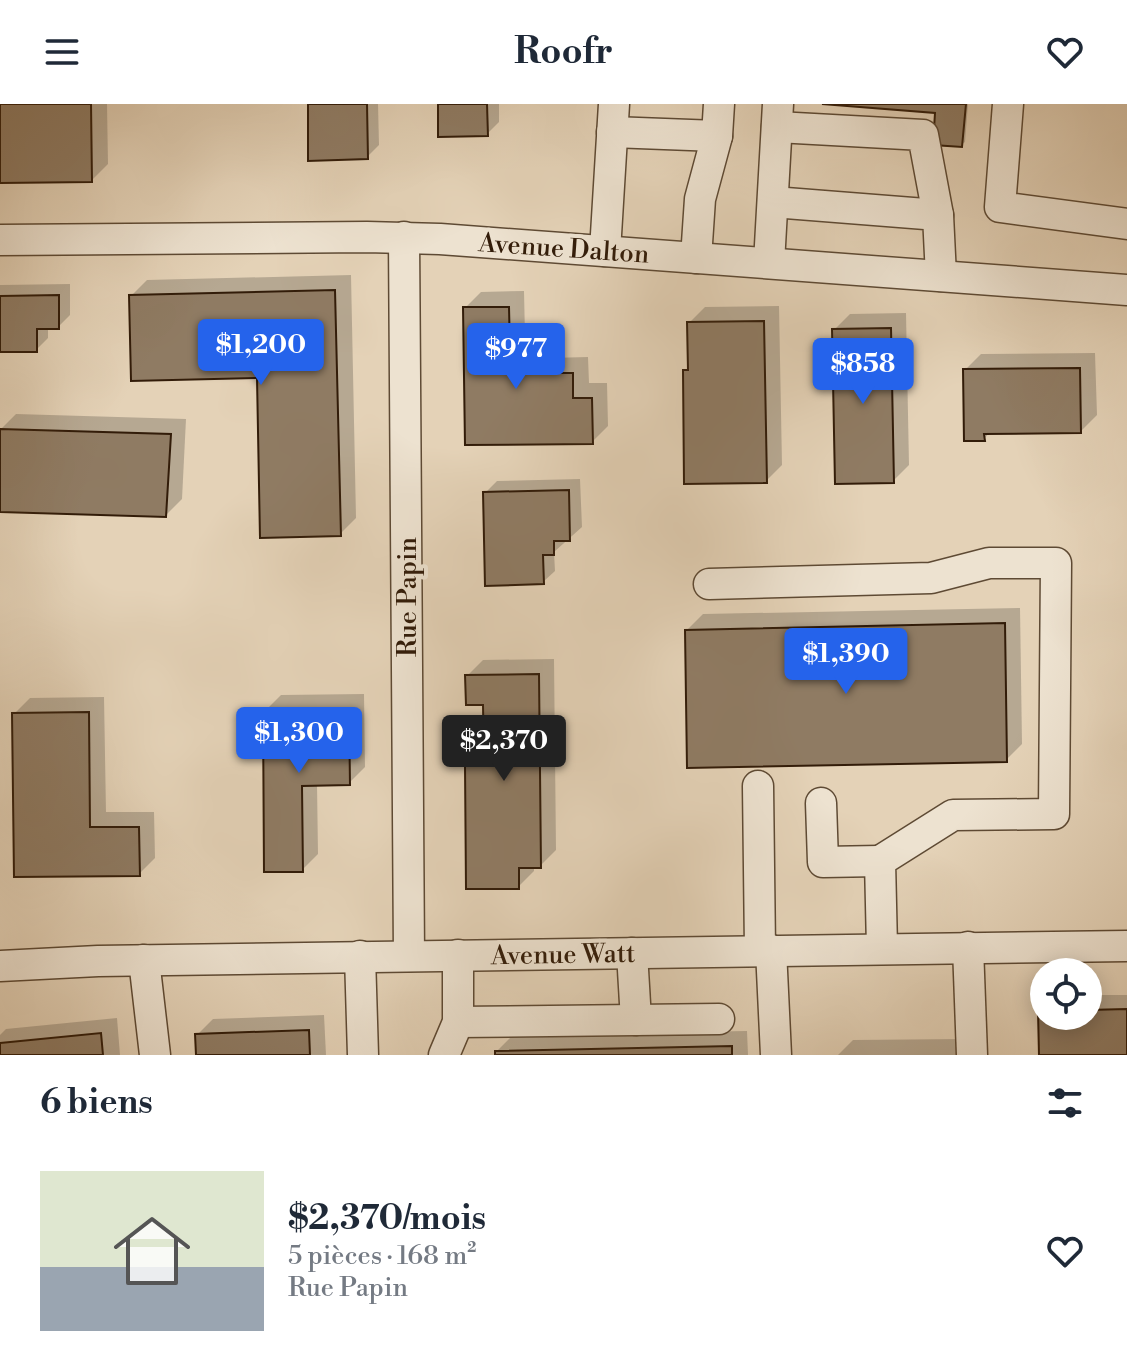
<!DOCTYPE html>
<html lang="fr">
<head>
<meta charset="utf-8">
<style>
	body { margin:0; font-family:"Libre Bodoni",serif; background:#f2f2f3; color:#1f2937; height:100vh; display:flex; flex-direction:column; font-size:30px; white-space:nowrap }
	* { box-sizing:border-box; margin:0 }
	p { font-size:26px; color:#747a83 }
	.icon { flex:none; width:44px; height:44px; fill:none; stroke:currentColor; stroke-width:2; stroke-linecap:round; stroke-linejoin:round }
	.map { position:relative; height:951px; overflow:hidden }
	.drawer { display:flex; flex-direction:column; background:#fff; flex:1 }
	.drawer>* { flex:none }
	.fabs { position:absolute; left:1030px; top:854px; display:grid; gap:16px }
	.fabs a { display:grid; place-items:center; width:72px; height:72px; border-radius:50%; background:#fff; box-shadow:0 4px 20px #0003; font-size:40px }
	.price { position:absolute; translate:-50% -68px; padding:0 18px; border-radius:8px; background:#2563eb; color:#fff; font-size:26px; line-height:52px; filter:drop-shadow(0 2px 4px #0008) }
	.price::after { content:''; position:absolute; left:50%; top:48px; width:24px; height:18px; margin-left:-12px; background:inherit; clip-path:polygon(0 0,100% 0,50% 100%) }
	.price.current { background:#222; color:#fff }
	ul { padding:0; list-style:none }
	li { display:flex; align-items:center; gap:24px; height:200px; padding:0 40px }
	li+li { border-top:2px solid #e0e1e3 }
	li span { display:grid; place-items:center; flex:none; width:224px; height:160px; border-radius:0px; color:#555 }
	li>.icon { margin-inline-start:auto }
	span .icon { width:96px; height:96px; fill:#fffc; stroke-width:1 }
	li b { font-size:34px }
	h2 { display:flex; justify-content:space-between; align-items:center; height:96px; padding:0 40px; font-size:34px }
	header { display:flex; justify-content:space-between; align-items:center; height:104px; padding:0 40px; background:#fff; font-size:36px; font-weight:800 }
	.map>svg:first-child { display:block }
	.shadow { fill:#0003 }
	.building { fill:#8f7b63; stroke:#321c09; stroke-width:2 }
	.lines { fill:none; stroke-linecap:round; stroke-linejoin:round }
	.minor-casing { stroke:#5e4a34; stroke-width:33 }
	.minor { stroke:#ede2d0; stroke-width:30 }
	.labels { text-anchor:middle; stroke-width:8; stroke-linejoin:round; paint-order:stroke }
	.street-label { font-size:26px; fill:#321c09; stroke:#ede2d0 }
</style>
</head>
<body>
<header><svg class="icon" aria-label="menu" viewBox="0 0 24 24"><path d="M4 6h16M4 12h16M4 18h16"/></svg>Roofr<svg class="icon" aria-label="heart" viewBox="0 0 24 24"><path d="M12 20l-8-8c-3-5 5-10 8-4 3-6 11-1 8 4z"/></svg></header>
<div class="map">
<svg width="1127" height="951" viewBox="0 0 1127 951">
	<rect width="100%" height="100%" fill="#e4d2b7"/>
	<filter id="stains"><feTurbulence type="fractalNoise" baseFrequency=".0025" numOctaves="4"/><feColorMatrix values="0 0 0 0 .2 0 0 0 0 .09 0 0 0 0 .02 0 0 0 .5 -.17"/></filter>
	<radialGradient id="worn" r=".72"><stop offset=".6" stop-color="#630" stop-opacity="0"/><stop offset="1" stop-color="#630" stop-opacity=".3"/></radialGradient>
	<g class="shadow">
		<polygon points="1,0 107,0 108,60 92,76"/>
		<polygon points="310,0 378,0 379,41 367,53"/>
		<polygon points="440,0 499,0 499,18 487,30"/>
		<polygon points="847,0 968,0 965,38 961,41 937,7"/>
		<polygon points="351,171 356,414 340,430 259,272 131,192 147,176"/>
		<polygon points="70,180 70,211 58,223 48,223 48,234 36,246 0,246 0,181"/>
		<polygon points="524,187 525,232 549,232 549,254 588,253 589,279 607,279 608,322 592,338 465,204 481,188"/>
		<polygon points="779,202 782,361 766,377 685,267 690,262 689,219 705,203"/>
		<polygon points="906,209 909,361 893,377 834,226 850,210"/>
		<polygon points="1095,249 1097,311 1081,327 990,328 984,335 965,266 981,250"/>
		<polygon points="16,310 186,315 182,395 166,411 0,406 0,326"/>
		<polygon points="580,375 582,423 554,448 555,467 543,478 485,389 497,377"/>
		<polygon points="1020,504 1022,640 1006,656 687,526 703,510"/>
		<polygon points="554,555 556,746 540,762 534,762 534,767 518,783 467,662 486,646 485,599 467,572 483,556"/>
		<polygon points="364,590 365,663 349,679 317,680 318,750 302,766 265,607 281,591"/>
		<polygon points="104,593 106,708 154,708 155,754 139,770 16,771 14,610 30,594"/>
		<polygon points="1088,891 1127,891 1127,951 1041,951 1040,908 1044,904 1044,912 1088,912"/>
		<polygon points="324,911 326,951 198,951 197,931 213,915"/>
		<polygon points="117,914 120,951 0,951 0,931 6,925"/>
		<polygon points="747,927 748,951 497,951 497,947 513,931"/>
		<polygon points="964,935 964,951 838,951 853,936"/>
	</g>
	<g class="building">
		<polygon points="0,0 91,0 92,78 0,79"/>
		<polygon points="308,0 367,0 368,55 308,57"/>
		<polygon points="438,0 487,0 488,32 438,33"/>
		<polygon points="822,0 966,0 962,43 933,41 935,9"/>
		<polygon points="335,186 341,432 260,434 257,274 131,277 129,191"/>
		<polygon points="59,191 59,225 37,225 37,248 0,248 0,192"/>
		<polygon points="463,203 509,203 510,247 534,247 534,269 573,269 573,294 592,294 593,340 465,341"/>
		<polygon points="764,217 767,379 684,380 683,266 688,266 687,218"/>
		<polygon points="891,224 894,379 835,380 832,225"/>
		<polygon points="1080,264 1081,329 984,330 985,337 964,337 963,265"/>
		<polygon points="0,325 171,330 166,413 0,408"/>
		<polygon points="569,386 570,437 554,437 554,451 543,451 544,480 485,482 483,388"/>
		<polygon points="1005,519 1007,658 687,664 685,526"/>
		<polygon points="539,570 541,764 519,764 519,785 466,785 465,661 484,661 483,601 466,601 465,571"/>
		<polygon points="349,605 350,681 302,682 303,768 264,768 263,606"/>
		<polygon points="89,608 90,723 139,723 140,772 14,773 12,609"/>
		<polygon points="1127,905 1127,951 1039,951 1038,907 1044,907 1044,912 1088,912 1088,906"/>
		<polygon points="309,926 310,951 196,951 195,930"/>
		<polygon points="101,929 103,951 0,951 0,939"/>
		<polygon points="732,942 732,951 495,951 495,947"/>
	</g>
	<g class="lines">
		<defs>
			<g id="minor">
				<polyline points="1008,0 1000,103 1127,120"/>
				<polyline points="777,23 923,31 938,111"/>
				<polyline points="612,28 717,32"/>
				<polyline points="773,98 938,111 941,172"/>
				<polyline points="404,133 409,852"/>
				<polyline points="0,136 367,133 440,135 1127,186"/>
				<polyline points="605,147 614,0"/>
				<polyline points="696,154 700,95 717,32 719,0"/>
				<polyline points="769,159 778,0"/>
				<polyline points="709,480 931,474 989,459 1056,459 1054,710 953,711 880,757 882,844"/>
				<polyline points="758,682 760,846"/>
				<polyline points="821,699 823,758 880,757"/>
				<polyline points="968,843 972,951"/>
				<polyline points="771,846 776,951"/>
				<polyline points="632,849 636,916"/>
				<polyline points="360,852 363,951"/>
				<polyline points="144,856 155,951"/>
				<polyline points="0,862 98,857 1127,842"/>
				<polyline points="458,918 719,915"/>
				<polyline points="444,951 458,918 458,851"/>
			</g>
		</defs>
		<use href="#minor" class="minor-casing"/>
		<use href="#minor" class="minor"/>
	</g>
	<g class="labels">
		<g class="street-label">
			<text transform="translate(564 144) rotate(4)" y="9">Avenue Dalton</text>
			<text transform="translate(407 493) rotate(-90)" y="9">Rue Papin</text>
			<text transform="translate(563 850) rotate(-1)" y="9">Avenue Watt</text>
		</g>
	</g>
	<rect width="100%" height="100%" filter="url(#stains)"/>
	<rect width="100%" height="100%" fill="url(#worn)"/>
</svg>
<div class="fabs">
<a><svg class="icon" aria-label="locate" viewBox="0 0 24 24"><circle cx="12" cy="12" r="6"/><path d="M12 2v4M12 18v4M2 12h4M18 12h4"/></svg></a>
</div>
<b class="price" style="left:261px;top:283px">$1,200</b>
<b class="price" style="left:516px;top:287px">$977</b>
<b class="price" style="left:863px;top:302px">$858</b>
<b class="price" style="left:846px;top:592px">$1,390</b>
<b class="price" style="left:299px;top:671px">$1,300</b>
<b class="price current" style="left:504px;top:679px">$2,370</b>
</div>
<section class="drawer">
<h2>6 biens<svg class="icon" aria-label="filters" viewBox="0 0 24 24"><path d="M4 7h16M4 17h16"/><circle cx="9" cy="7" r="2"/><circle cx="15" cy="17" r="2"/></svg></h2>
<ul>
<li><span style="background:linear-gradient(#dfe7d0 60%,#9aa5b1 0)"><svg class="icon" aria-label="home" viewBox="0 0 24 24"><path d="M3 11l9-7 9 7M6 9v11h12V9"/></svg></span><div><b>$2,370/mois</b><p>5 pièces · 168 m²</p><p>Rue Papin</p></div><svg class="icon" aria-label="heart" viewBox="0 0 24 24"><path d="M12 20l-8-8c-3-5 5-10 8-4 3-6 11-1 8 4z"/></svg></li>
</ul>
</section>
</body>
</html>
